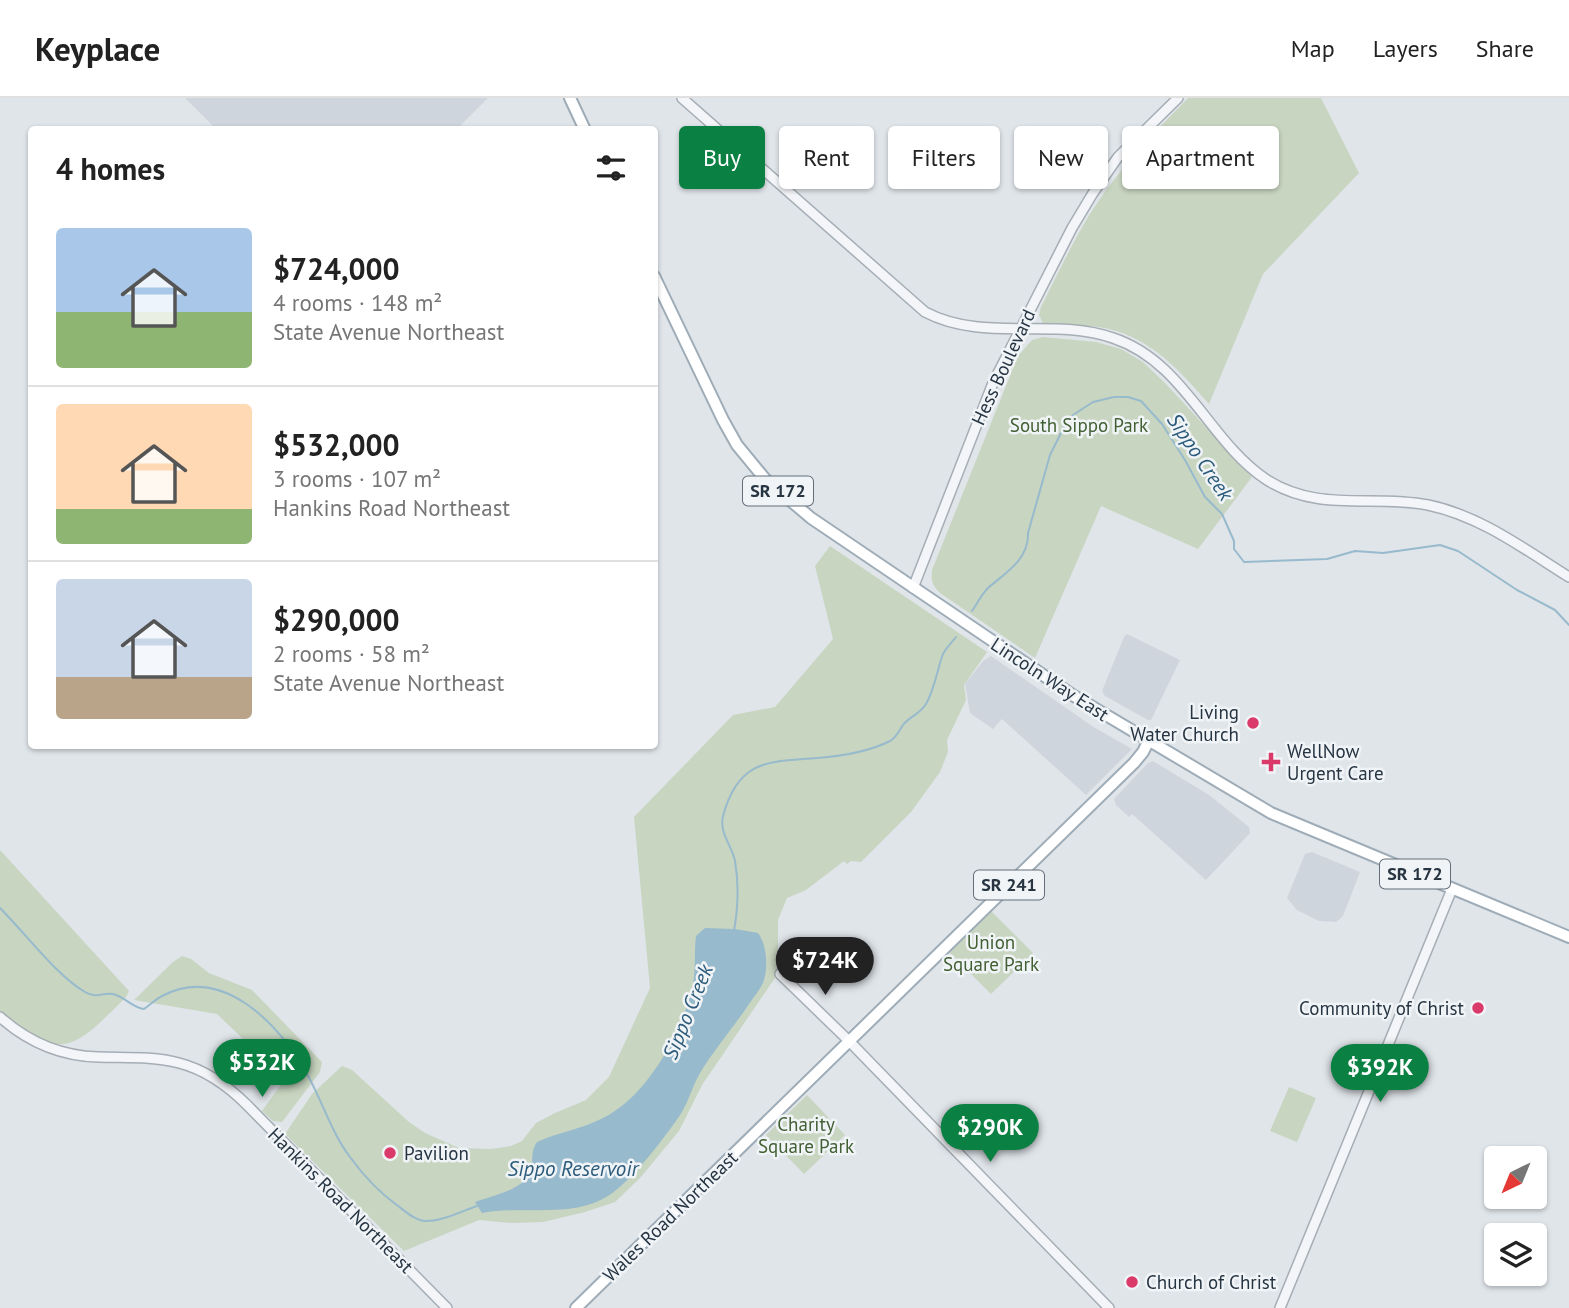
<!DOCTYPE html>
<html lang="en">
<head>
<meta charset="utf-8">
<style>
	body { margin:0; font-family:"PT Sans",sans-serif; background:#f6f6f6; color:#222; height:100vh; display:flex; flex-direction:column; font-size:26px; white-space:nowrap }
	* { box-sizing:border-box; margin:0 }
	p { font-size:23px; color:#767676 }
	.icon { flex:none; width:38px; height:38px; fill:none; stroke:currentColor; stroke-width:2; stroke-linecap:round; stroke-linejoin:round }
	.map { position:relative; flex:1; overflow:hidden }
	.drawer { position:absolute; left:28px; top:28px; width:630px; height:623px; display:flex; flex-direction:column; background:#fff; border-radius:7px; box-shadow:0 2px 5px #0004 }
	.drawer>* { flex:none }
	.top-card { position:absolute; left:679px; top:28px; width:665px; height:63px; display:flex; gap:14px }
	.needle { width:46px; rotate:223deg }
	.tools { position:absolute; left:1484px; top:1048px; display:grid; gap:14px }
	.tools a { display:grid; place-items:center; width:63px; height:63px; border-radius:7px; background:#fff; box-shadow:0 2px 5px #0004; font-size:35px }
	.price { position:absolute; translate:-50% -60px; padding:0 16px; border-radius:24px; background:#0b8043; color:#fff; font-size:23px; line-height:46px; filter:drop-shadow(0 2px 4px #0008) }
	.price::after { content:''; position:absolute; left:50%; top:42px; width:21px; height:16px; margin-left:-10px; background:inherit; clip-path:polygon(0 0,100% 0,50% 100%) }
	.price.current { background:#222; color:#fff }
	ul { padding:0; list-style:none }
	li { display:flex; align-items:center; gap:21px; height:175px; padding:0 28px }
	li+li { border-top:2px solid #e0e0e0 }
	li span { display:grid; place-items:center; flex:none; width:196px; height:140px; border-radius:7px; color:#555 }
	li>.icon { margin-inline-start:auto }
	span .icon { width:84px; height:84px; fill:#fffc; stroke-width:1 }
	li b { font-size:30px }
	h2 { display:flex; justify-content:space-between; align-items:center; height:84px; padding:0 28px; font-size:30px }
	.tag { padding:0 24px; border-radius:7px; background:#fff; box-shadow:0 2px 5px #0004; font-size:24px; line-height:63px }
	.tag.current { background:#0b8043; color:#fff }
	header { display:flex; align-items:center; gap:42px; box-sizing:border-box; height:98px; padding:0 35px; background:#fff; border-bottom:2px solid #e0e0e0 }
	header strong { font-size:33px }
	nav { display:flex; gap:38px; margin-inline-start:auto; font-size:24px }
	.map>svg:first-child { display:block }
	.built { fill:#ced5dc }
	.green { fill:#c8d5c0 }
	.water { fill:#98bacd }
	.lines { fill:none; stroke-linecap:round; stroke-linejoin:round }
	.stream { stroke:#98bacd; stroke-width:2 }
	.minor-casing { stroke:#a5adb5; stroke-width:12 }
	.major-casing { stroke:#9eacb7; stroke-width:14 }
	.minor { stroke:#f3f5f8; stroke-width:9 }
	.major { stroke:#fff; stroke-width:10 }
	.poi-dot { fill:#da3a6a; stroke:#f0f4f7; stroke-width:2.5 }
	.labels { text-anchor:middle; stroke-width:5; stroke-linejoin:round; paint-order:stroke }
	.shield { fill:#f0f4f7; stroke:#636e79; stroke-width:2 }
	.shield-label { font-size:18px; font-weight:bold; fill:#273543 }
	.street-label { font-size:19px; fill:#273543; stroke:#f0f4f7 }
	.park-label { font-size:19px; fill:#426033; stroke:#f0f4f7 }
	.poi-label { font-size:19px; fill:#273543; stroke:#f0f4f7; text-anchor:start }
	.water-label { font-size:21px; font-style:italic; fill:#2d5b7b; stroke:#f0f4f7 }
</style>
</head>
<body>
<header>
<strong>Keyplace</strong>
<nav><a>Map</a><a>Layers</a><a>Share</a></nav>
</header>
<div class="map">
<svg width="1569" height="1210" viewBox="0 0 1569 1210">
	<rect width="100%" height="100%" fill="#e0e5ea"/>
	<g class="built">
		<polygon points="185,0 488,0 457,31 217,32"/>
		<polygon points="1127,536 1180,562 1151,622 1148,622 1105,598 1102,593 1124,539"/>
		<polygon points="991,558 1092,628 1132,651 1086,697 1002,621 993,631 970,615 965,586 983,563"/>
		<polygon points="1153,663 1209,697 1249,729 1250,735 1206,782 1132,716 1129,719 1116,707 1114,701 1148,665"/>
		<polygon points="1312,754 1360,774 1343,818 1336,824 1319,823 1297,812 1287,800 1305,756"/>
	</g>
	<g class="green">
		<path d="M1188,0H1321L1359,75L1263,176L1209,306C1181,274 1152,241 1109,231C1090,226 1069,229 1049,227L1043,225L1039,217L1041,209C1061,170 1079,129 1105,94C1129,60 1159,30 1188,0Z"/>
		<path d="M1043,239L1096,244L1121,251L1143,264L1166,286L1252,379L1198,451L1101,408L1035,560L940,495C932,487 931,483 932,472L1018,258L1032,242Z"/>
		<polygon points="830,448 987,554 964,587 966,602 947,642 948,654 940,674 911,714 861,764 851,763 847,766 844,763 806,792 787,800 778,822 778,869 775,880 702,987 679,1033 640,1080 615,1104 585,1114 543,1124 511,1125 479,1122 404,1153 285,1036 312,996 342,968 352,972 409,1024 425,1035 459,1050 491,1051 511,1048 522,1043 536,1025 555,1015 586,1002 609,979 650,890 634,719 733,617 775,609 833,541 815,468"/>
		<path d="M0,752L129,893L126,899C75,950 62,967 0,913Z"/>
		<polygon points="991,813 1033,855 991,896 949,854"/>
		<polygon points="182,858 191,861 209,875 252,892 322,964 320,974 282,1024 273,1023 262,1013 285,981 217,916 134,902 173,864"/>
		<polygon points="1289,989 1316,1000 1297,1044 1270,1033"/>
		<polygon points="807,997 845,1037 804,1076 766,1037"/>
	</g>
	<path class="water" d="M705,830L735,831L758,835C767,847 768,869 764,882C761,891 752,901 747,909C732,931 714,952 700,975C693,987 689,1002 682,1014C667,1037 631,1084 608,1098C571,1121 523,1107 482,1115L475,1104C491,1098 528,1091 531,1071C533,1061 531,1052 537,1044C559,1034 582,1031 603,1020C648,998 683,933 693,886C696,870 694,853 696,838Z"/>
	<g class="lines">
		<g class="stream">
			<path d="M972,513C977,506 981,497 988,490C1005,475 1029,462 1028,435L1050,357L1065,327L1073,317L1093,304L1114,299H1128L1141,303L1162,326L1185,362L1205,399L1222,416L1234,443V451L1244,464L1327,461L1355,453L1383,455L1440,447L1458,453L1517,492L1555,512L1569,527"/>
			<path d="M0,810C25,835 56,877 85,894C98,902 105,892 116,897C127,901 132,909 144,911C150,907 156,901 162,898C222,866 279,926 306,974C322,1002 331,1034 350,1059C363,1077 380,1095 398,1108C406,1114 416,1123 426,1123C443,1123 462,1113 477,1108"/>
			<path d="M734,833C738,810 739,786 735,763C732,747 719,736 723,718C740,655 776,665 828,659C847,657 872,652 890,643C897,639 898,634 903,627C909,619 920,616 926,606C935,590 937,572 943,556C946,550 952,544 956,539"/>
		</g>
		<defs>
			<g id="minor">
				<path d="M682,0L925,214C984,245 1054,219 1113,240C1185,264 1208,343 1267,382C1319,415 1373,396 1428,407C1481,418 1524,451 1569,479"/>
				<polyline points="913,490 993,285 1072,130 1093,95 1118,59 1178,0"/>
				<polyline points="780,876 849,943 1109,1210"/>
				<path d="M0,919C28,944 61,958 98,959C125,960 152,958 179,965C206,972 228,988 247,1007L447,1210"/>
				<polyline points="1280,1210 1452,791"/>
			</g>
			<g id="major">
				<polyline points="570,0 585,32"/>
				<polyline points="654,178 723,322 737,347 765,381 811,420 1074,598 1271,715 1569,839"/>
				<polyline points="576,1210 1134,665 1143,654 1149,642"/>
			</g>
		</defs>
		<use href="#minor" class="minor-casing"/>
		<use href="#major" class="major-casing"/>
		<use href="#minor" class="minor"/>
		<use href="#major" class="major"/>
	</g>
	<g class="poi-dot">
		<circle cx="1253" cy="625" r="7"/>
		<path d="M1267.5 653.5h7v7h7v7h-7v7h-7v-7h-7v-7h7z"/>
		<circle cx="1478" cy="910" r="7"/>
		<circle cx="390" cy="1055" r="7"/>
		<circle cx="1132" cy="1184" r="7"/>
	</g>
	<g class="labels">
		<g class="shield">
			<rect x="743" y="378.5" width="70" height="29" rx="5"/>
			<rect x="1380" y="761.5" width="70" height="29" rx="5"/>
			<rect x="974" y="772.5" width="70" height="29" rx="5"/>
		</g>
		<g class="shield-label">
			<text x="778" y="399">SR 172</text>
			<text x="1415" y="782">SR 172</text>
			<text x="1009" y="793">SR 241</text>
		</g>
		<g class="street-label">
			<text transform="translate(1003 269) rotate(-65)" y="7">Hess Boulevard</text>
			<text transform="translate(1050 581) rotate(33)" y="7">Lincoln Way East</text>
			<text transform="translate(341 1102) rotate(45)" y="7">Hankins Road Northeast</text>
			<text transform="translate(670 1118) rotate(-44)" y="7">Wales Road Northeast</text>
		</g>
		<g class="park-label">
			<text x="1079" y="334">South Sippo Park</text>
			<text x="991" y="851">Union<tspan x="991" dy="22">Square Park</tspan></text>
			<text x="806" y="1033">Charity<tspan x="806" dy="22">Square Park</tspan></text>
		</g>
		<g class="poi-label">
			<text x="1239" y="621" text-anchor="end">Living<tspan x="1239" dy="22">Water Church</tspan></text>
			<text x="1287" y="660">WellNow<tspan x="1287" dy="22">Urgent Care</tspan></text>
			<text x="1464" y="917" text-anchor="end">Community of Christ</text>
			<text x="404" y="1062">Pavilion</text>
			<text x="1146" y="1191">Church of Christ</text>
		</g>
		<g class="water-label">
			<text transform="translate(1200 359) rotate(56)" y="7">Sippo Creek</text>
			<text transform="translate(688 914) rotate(-68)" y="7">Sippo Creek</text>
			<text x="573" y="1078">Sippo Reservoir</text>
		</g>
	</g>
</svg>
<div class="tools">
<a><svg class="needle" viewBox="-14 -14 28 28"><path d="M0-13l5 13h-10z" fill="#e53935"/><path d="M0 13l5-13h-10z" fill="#767676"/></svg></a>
<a><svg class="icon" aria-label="layers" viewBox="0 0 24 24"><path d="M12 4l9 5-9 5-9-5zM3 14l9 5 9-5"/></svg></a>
</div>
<b class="price current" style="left:825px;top:899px">$724K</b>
<b class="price" style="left:262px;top:1001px">$532K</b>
<b class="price" style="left:1380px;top:1006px">$392K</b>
<b class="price" style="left:990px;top:1066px">$290K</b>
<div class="top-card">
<a class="tag current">Buy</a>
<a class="tag">Rent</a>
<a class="tag">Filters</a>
<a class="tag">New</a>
<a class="tag">Apartment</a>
</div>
<section class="drawer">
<h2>4 homes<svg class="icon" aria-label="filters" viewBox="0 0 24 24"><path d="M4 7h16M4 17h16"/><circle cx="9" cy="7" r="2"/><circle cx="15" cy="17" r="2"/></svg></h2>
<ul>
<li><span style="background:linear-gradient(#a9c7e8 60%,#8fb573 0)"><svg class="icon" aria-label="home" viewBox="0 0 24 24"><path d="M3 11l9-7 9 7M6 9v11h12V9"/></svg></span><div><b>$724,000</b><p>4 rooms · 148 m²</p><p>State Avenue Northeast</p></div></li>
<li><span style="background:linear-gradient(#ffd9b3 75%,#8fb573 0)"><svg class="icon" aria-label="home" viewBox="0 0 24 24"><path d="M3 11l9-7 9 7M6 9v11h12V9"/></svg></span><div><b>$532,000</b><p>3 rooms · 107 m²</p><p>Hankins Road Northeast</p></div></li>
<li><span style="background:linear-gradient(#c9d6e8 70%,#b9a48a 0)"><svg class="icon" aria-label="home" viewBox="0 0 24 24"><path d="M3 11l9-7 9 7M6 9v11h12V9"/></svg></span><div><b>$290,000</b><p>2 rooms · 58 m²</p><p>State Avenue Northeast</p></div></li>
</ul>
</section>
</div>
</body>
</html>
